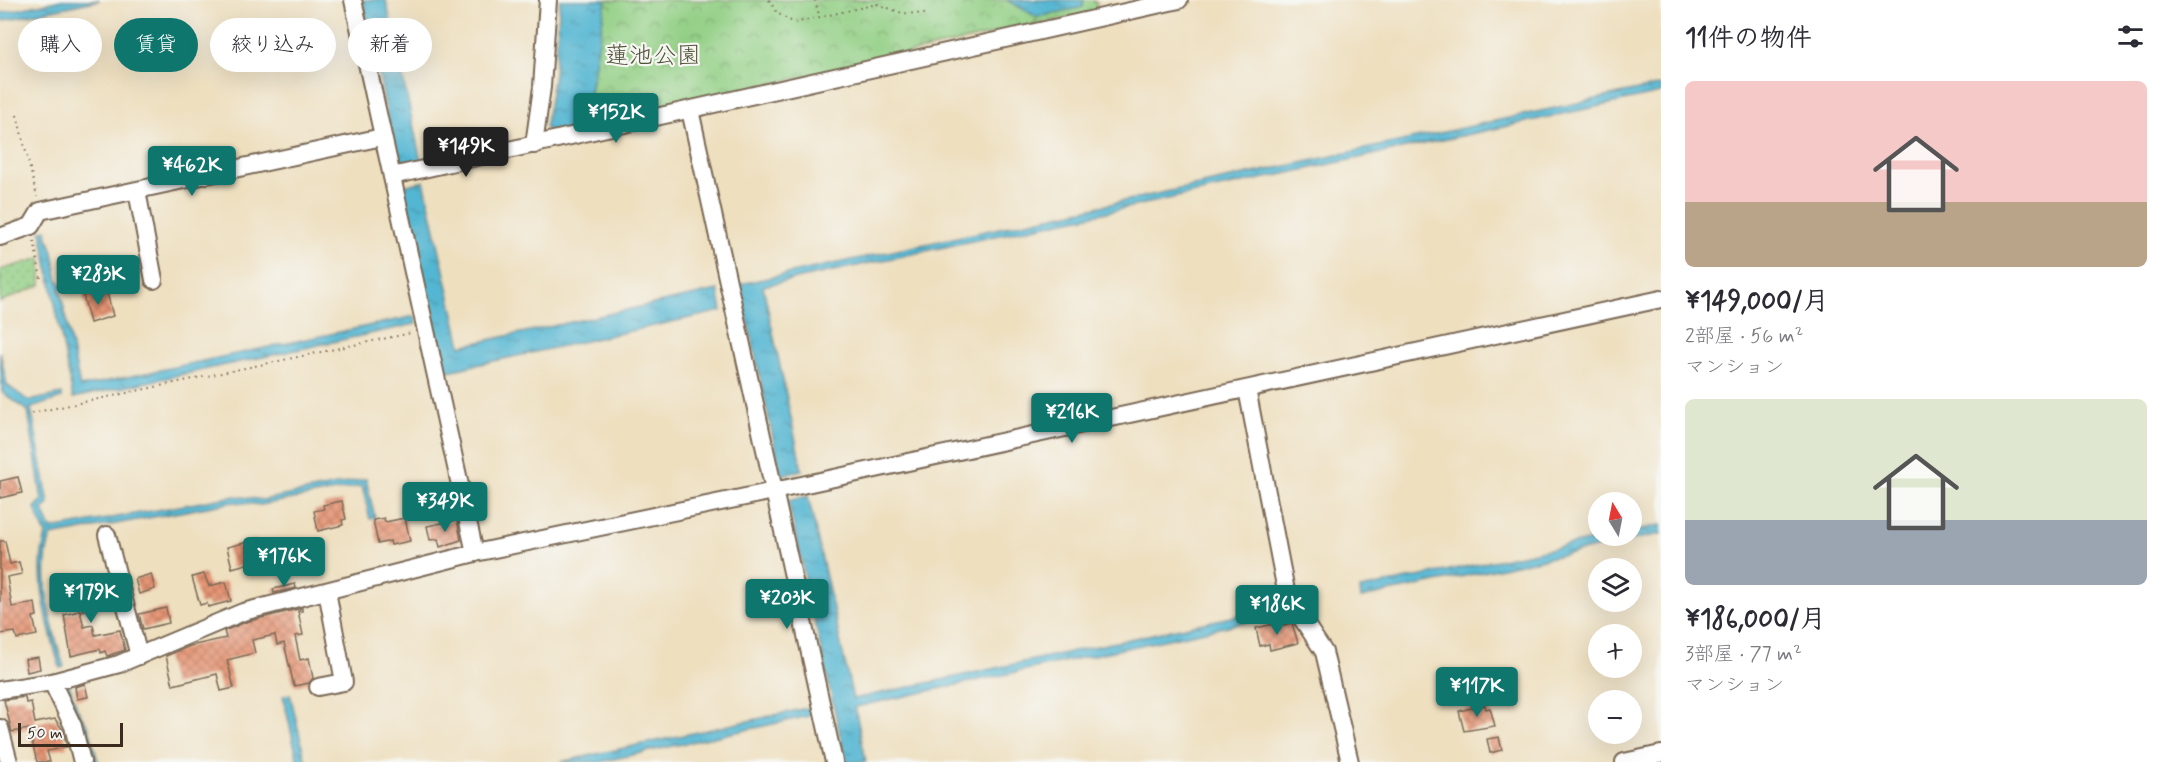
<!DOCTYPE html>
<html lang="ja">
<head>
<meta charset="utf-8">
<style>
	body { margin:0; font-family:Mynerve,"Klee One",sans-serif; background:#f7f7f7; color:#2b2b33; height:100vh; display:flex; flex-direction:column; font-size:22px; white-space:nowrap }
	* { box-sizing:border-box; margin:0 }
	p { font-size:20px; color:#7c7c81 }
	.icon { flex:none; width:33px; height:33px; fill:none; stroke:currentColor; stroke-width:2; stroke-linecap:round; stroke-linejoin:round }
	.map { position:relative; flex:1; overflow:hidden }
	.sheet { display:flex; flex-direction:column; background:#fff; width:510px }
	.sheet>* { flex:none }
	.guide { position:absolute; left:18px; top:18px; width:570px; height:54px; display:flex; gap:12px }
	.needle { width:39px; rotate:350deg }
	.buttons { position:absolute; left:1588px; top:492px; display:grid; gap:12px }
	.buttons a { display:grid; place-items:center; width:54px; height:54px; border-radius:50%; background:#fff; box-shadow:0 6px 24px #0002; font-size:30px }
	.scale { position:absolute; left:18px; bottom:15px; width:105px; box-sizing:border-box; padding-left:6px; border:3px solid #3b2a1e; border-top:0; font-size:16px; line-height:21px; white-space:nowrap; color:#3b2a1e; -webkit-text-stroke:4px #f6f6f2; paint-order:stroke }
	.price { position:absolute; translate:-50% -51px; padding:0 14px; border-radius:6px; background:#0f766e; color:#fff; font-size:20px; line-height:39px; filter:drop-shadow(0 2px 3px #0008) }
	.price::after { content:''; position:absolute; left:50%; top:36px; width:18px; height:14px; margin-left:-9px; background:inherit; clip-path:polygon(0 0,100% 0,50% 100%) }
	.price.current { background:#222; color:#fff }
	ul { padding:0; list-style:none }
	li { display:grid; align-content:center; gap:12px; height:318px; padding:0 24px }
	li span { display:grid; place-items:center; height:186px; border-radius:9px; color:#555 }
	li>.icon { margin-inline-start:auto }
	span .icon { width:108px; height:108px; fill:#fffc; stroke-width:1 }
	li b { font-size:26px }
	h2 { display:flex; justify-content:space-between; align-items:center; height:72px; padding:0 24px; font-size:26px }
	.pill { padding:0 21px; border-radius:27px; background:#fff; box-shadow:0 6px 24px #0002; font-size:21px; line-height:54px }
	.pill.current { background:#0f766e; color:#fff }
	main { display:flex; flex:1; min-height:0 }
	.map>svg:first-child { display:block }
	.grass { fill:url(#grass-dots); stroke:#667c51; stroke-width:1.5 }
	.park { fill:url(#park-crowns); stroke:#667c51; stroke-width:1.5 }
	.water { fill:url(#water-ripples); stroke:#477078; stroke-width:1.5 }
	.building { fill:url(#building-cross-hatch) }
	.lines { fill:none; stroke-linecap:round; stroke-linejoin:round }
	.minor-casing { stroke:#7a6956; stroke-width:20 }
	.path { stroke:#7a6956; stroke-width:2; stroke-dasharray:1.5 4.5; stroke-linecap:butt }
	.minor { stroke:#fff; stroke-width:16 }
	.labels { text-anchor:middle; stroke-width:4.5; stroke-linejoin:round; paint-order:stroke }
	.park-label { font-size:24px; fill:#515338; stroke:#f6f6f2 }
</style>
</head>
<body>
<main>
<div class="map">
<svg width="1661" height="762" viewBox="0 0 1661 762">
	<defs>
		<pattern id="grass-dots" width="8" height="8" patternUnits="userSpaceOnUse" patternTransform="scale(1.5)"><rect width="8" height="8" fill="#92cf84"/><path d="M2 2h.1M6 6h.1" fill="none" stroke="#78a86b" stroke-width="1.8" stroke-linecap="round"/></pattern>
		<pattern id="park-crowns" width="20" height="18" patternUnits="userSpaceOnUse" patternTransform="scale(1.5)"><rect width="20" height="18" fill="#92cf84"/><path d="M2 6a3 3 0 1 1 6 0M12 15a3 3 0 1 1 6 0" fill="none" stroke="#78a86b"/></pattern>
		<pattern id="water-ripples" width="26" height="14" patternUnits="userSpaceOnUse" patternTransform="scale(1.5)"><rect width="26" height="14" fill="#53b6d2"/><path d="M2 4q2-2 4 0t4 0M15 11q2-2 4 0t4 0" fill="none" stroke="#4694aa"/></pattern>
		<pattern id="building-cross-hatch" width="8" height="8" patternUnits="userSpaceOnUse" patternTransform="scale(1.5)"><rect width="8" height="8" fill="#e69575"/><path d="M0 0l8 8M0 8l8-8" fill="none" stroke="#bc7a5f"/></pattern>
	</defs>
	<rect width="100%" height="100%" fill="#f6f6f2"/>
	<filter id="ink" filterUnits="userSpaceOnUse"><feTurbulence type="fractalNoise" baseFrequency=".0167" numOctaves="2"/><feDisplacementMap in="SourceGraphic" scale="12" xChannelSelector="R" yChannelSelector="G"/><feConvolveMatrix kernelMatrix="1 2 1 2 8 2 1 2 1" color-interpolation-filters="sRGB"/></filter>
	<filter id="wash" filterUnits="userSpaceOnUse"><feTurbulence type="fractalNoise" baseFrequency=".008" numOctaves="4" result="noise"/><feDisplacementMap in="SourceGraphic" scale="24" xChannelSelector="R" yChannelSelector="G"/><feGaussianBlur stdDeviation="1.35" result="paint"/><feColorMatrix in="noise" values="0 0 0 0 0 0 0 0 0 0 0 0 0 0 0 0 0 1.4 0 .05"/><feComposite in="paint" operator="in"/></filter>
	<g filter="url(#wash)">
		<rect width="100%" height="100%" fill="#eedfbf"/>
		<g class="grass">
			<polygon points="1083,0 1093,0 1097,4 1095,12 1034,25 1037,17 1083,7"/>
			<polygon points="41,258 41,285 0,302 0,270"/>
		</g>
		<polygon class="park" points="606,0 1007,0 1037,17 1034,25 584,126"/>
		<g class="water">
			<polygon points="62,0 100,0 0,21 0,13"/>
			<polygon points="363,0 386,0 421,161 398,166"/>
			<polygon points="560,0 606,0 584,126 556,134 545,128 554,74"/>
			<polygon points="1007,0 1083,0 1083,7 1037,17"/>
			<polygon points="1661,85 1661,93 763,286 802,470 781,475 740,284"/>
			<polygon points="424,181 461,346 718,290 722,311 444,372 403,186"/>
			<path d="M46,230C48,240 55,255 55,262C57,272 55,276 61,285L142,259L143,263L60,289L80,387L415,316L416,324L73,398L41,231Z"/>
			<path d="M0,352L7,385L29,401L62,394V398L31,408L49,504L43,510L51,529L235,496L263,500L366,479L375,518L370,519L362,486L261,505L234,502L51,536C37,575 52,629 64,667L60,668C49,631 33,572 46,536L35,508L42,500L28,411L2,392Z"/>
			<polygon points="808,496 853,699 1282,606 1284,614 855,707 866,762 846,762 788,501"/>
			<polygon points="1661,525 1661,534 1361,598 1360,589 1611,536 1632,536 1632,531"/>
			<path d="M69,683L77,709L89,728L98,762H92C85,735 74,711 65,685Z"/>
			<polygon points="290,694 306,762 298,762 283,696"/>
			<polygon points="812,707 814,715 600,762 560,762"/>
		</g>
		<g id="blocks">
			<g class="building">
				<polygon points="106,288 113,316 90,323 83,295"/>
				<polygon points="18,477 22,493 0,498 0,481"/>
				<polygon points="342,501 346,519 342,520 343,525 318,531 314,511 324,509 323,505"/>
				<polygon points="384,518 385,522 405,518 410,541 391,545 390,541 378,544 373,520"/>
				<polygon points="457,520 461,540 440,547 438,539 430,540 427,526"/>
				<polygon points="256,540 261,560 232,568 227,547"/>
				<polygon points="0,541 5,541 10,564 19,562 22,574 7,577 12,607 35,603 37,616 33,617 37,635 17,639 15,632 0,634"/>
				<polygon points="151,574 155,589 139,594 135,579"/>
				<polygon points="204,574 209,586 226,582 231,601 208,607 207,603 200,605 192,577"/>
				<polygon points="82,578 85,593 110,588 114,601 80,611 84,627 93,625 95,635 120,630 125,650 107,656 105,651 101,653 100,649 71,656 64,615 79,611 72,580"/>
				<polygon points="295,584 296,588 274,593 273,589"/>
				<polygon points="166,608 169,623 143,629 139,614"/>
				<polygon points="302,608 302,611 298,611 303,635 295,636 300,660 309,658 313,678 309,683 294,686 284,643 277,645 275,635 252,640 255,653 227,660 234,688 221,691 217,674 173,685 166,656 190,646 226,638 224,631 246,622"/>
				<polygon points="1283,622 1284,625 1292,623 1298,643 1270,650 1269,644 1260,646 1256,628"/>
				<polygon points="38,657 40,669 27,672 25,659"/>
				<polygon points="85,684 88,697 77,699 75,687"/>
				<polygon points="25,697 26,703 31,702 35,723 55,719 63,730 67,747 47,751 50,762 37,762 29,729 12,732 4,700"/>
				<polygon points="1485,705 1486,709 1490,708 1495,726 1464,731 1459,711"/>
				<polygon points="1499,737 1502,750 1490,753 1487,739"/>
			</g>
		</g>
	</g>
	<g filter="url(#ink)">
		<use href="#blocks" fill-opacity="0" stroke="#7a6956" stroke-width="1.5"/>
		<g class="lines">
			<defs>
				<g id="minor">
					<polyline points="353,0 475,553"/>
					<polyline points="690,110 834,762"/>
					<polyline points="534,145 542,87 548,0"/>
					<polyline points="392,176 1179,0"/>
					<polyline points="137,191 154,280"/>
					<polyline points="0,237 31,226 40,211 382,137"/>
					<polyline points="1247,389 1287,596 1324,652 1350,762"/>
					<polyline points="107,535 139,656"/>
					<polyline points="52,682 73,726 82,762"/>
					<polyline points="318,687 344,682 327,591"/>
					<polyline points="0,690 52,682 119,664 243,612 475,553 774,491 1661,299"/>
					<polyline points="0,728 9,762"/>
					<polyline points="1624,762 1661,754"/>
				</g>
			</defs>
			<use href="#minor" class="minor-casing"/>
			<g class="path">
				<polyline points="769,0 777,13 794,23 877,4 902,13 927,14"/>
				<polyline points="815,0 819,15"/>
				<polyline points="17,115 37,197"/>
				<polyline points="34,241 41,279"/>
				<polyline points="32,413 411,333"/>
			</g>
			<use href="#minor" class="minor"/>
		</g>
	</g>
	<g class="labels">
		<g class="park-label">
			<text x="653" y="63">蓮池公園</text>
		</g>
	</g>
</svg>
<div class="buttons">
<a><svg class="needle" viewBox="-14 -14 28 28"><path d="M0-13l5 13h-10z" fill="#e53935"/><path d="M0 13l5-13h-10z" fill="#7c7c81"/></svg></a>
<a><svg class="icon" aria-label="layers" viewBox="0 0 24 24"><path d="M12 4l9 5-9 5-9-5zM3 14l9 5 9-5"/></svg></a>
<a>+</a>
<a>−</a>
</div>
<div class="scale">50 m</div>
<b class="price" style="left:616px;top:144px">¥152K</b>
<b class="price current" style="left:466px;top:178px">¥149K</b>
<b class="price" style="left:192px;top:197px">¥462K</b>
<b class="price" style="left:98px;top:306px">¥283K</b>
<b class="price" style="left:1072px;top:444px">¥216K</b>
<b class="price" style="left:445px;top:533px">¥349K</b>
<b class="price" style="left:284px;top:588px">¥176K</b>
<b class="price" style="left:91px;top:624px">¥179K</b>
<b class="price" style="left:787px;top:630px">¥203K</b>
<b class="price" style="left:1277px;top:636px">¥186K</b>
<b class="price" style="left:1477px;top:718px">¥117K</b>
<div class="guide">
<a class="pill">購入</a>
<a class="pill current">賃貸</a>
<a class="pill">絞り込み</a>
<a class="pill">新着</a>
</div>
</div>
<section class="sheet">
<h2>11件の物件<svg class="icon" aria-label="filters" viewBox="0 0 24 24"><path d="M4 7h16M4 17h16"/><circle cx="9" cy="7" r="2"/><circle cx="15" cy="17" r="2"/></svg></h2>
<ul>
<li><span style="background:linear-gradient(#f6c9c9 65%,#b9a48a 0)"><svg class="icon" aria-label="home" viewBox="0 0 24 24"><path d="M3 11l9-7 9 7M6 9v11h12V9"/></svg></span><div><b>¥149,000/月</b><p>2部屋 · 56 m²</p><p>マンション</p></div></li>
<li><span style="background:linear-gradient(#dfe7d0 65%,#9aa5b1 0)"><svg class="icon" aria-label="home" viewBox="0 0 24 24"><path d="M3 11l9-7 9 7M6 9v11h12V9"/></svg></span><div><b>¥186,000/月</b><p>3部屋 · 77 m²</p><p>マンション</p></div></li>
</ul>
</section>
</main>
</body>
</html>
